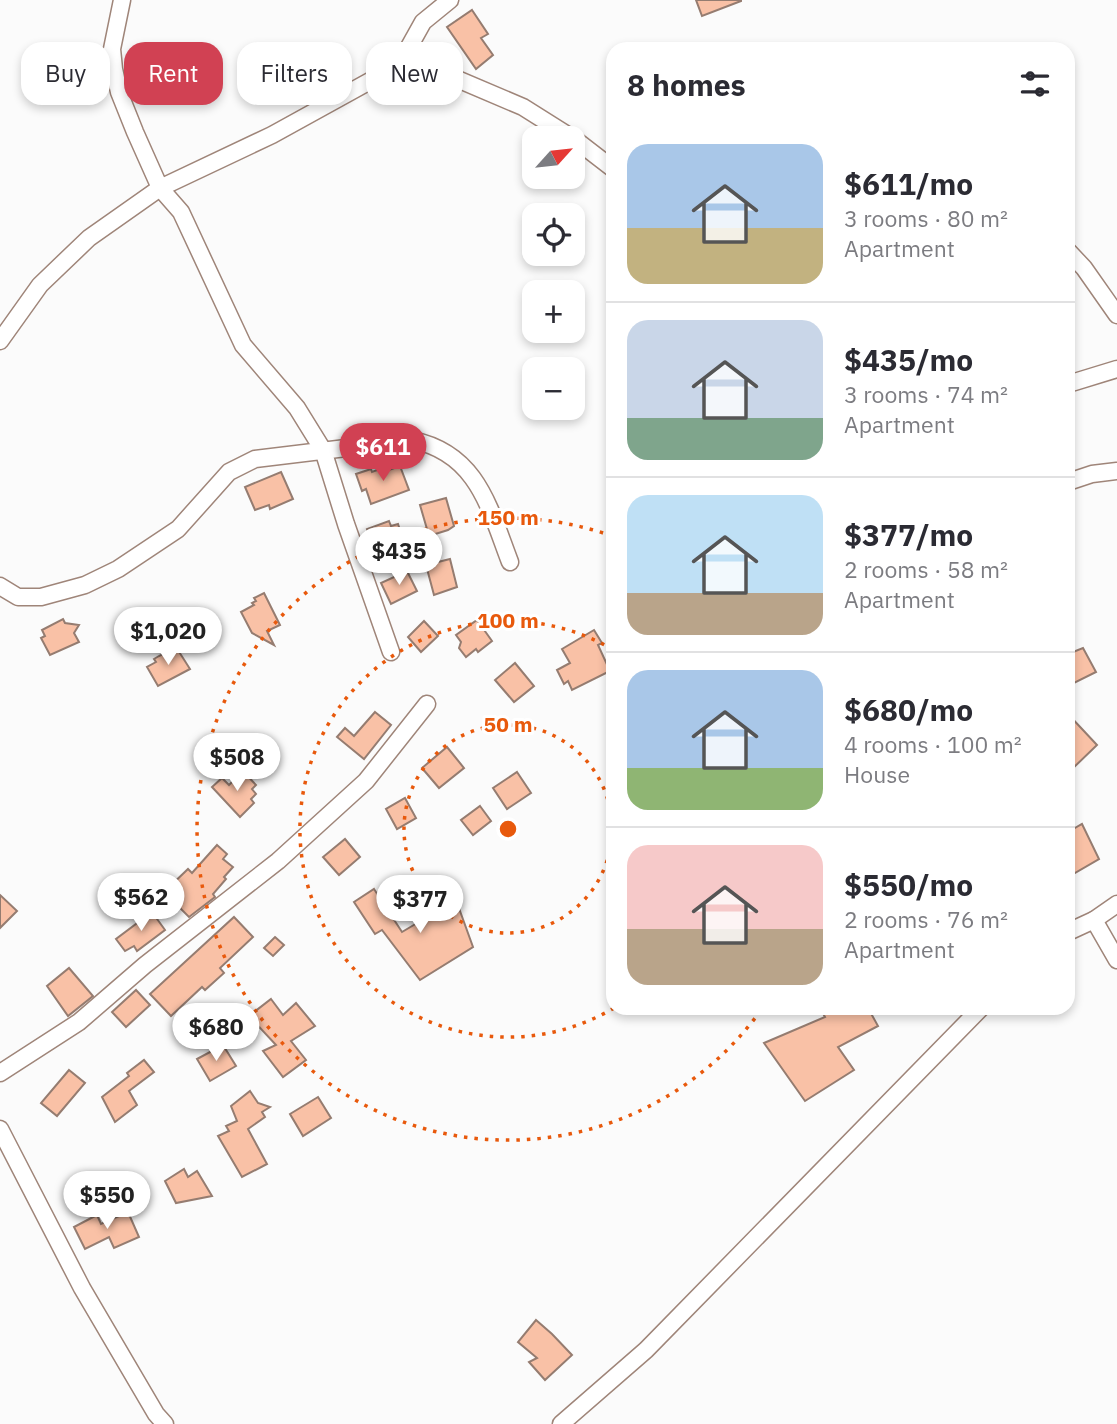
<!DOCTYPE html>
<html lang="en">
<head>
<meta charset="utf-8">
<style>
	body { margin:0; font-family:"IBM Plex Sans",sans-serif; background:#f7f7f7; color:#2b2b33; height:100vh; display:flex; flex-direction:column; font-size:26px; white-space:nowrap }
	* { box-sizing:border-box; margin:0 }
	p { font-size:23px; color:#7c7c81 }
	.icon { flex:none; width:38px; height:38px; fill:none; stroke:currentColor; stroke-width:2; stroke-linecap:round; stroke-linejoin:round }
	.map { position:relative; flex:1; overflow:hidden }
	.drawer { position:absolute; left:606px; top:42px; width:469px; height:973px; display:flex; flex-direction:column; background:#fff; border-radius:21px; box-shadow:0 4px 10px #0003 }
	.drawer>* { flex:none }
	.hud { position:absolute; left:21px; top:42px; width:480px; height:63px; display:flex; gap:14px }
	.needle { width:46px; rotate:63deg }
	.fabs { position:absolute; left:522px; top:126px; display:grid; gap:14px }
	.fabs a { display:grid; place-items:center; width:63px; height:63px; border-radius:14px; background:#fff; box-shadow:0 4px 10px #0003; font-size:35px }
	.price { position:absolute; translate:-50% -60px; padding:0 16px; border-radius:24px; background:#fff; color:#222; font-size:23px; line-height:46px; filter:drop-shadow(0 2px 4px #0008) }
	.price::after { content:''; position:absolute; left:50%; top:42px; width:21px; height:16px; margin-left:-10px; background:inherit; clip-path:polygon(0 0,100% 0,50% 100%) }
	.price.active { background:#d14153; color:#fff }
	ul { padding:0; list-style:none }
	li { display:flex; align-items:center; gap:21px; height:175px; padding:0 21px }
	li+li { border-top:2px solid #e1e1e2 }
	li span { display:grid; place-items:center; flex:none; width:196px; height:140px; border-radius:21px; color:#555 }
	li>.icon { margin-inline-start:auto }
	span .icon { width:84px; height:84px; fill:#fffc; stroke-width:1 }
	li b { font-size:30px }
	h2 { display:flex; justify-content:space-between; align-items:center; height:84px; padding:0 21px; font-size:30px }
	.pill { padding:0 24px; border-radius:21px; background:#fff; box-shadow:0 4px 10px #0003; font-size:24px; line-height:63px }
	.pill.active { background:#d14153; color:#fff }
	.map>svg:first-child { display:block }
	.building { fill:#f9c1a6; stroke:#957c70; stroke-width:2 }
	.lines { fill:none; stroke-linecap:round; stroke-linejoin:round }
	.minor-casing { stroke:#9f8579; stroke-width:19 }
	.minor { stroke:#fff; stroke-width:16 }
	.ring { fill:none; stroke:#e8590c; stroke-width:3.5; stroke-dasharray:3.5 7 }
	.centre { fill:#e8590c; stroke:#fff; stroke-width:3.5 }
	.ring-label { font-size:21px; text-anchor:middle; font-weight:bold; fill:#e8590c; stroke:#fff; stroke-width:6; stroke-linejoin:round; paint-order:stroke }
</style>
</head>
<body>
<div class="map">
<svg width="1117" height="1424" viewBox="0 0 1117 1424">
	<rect width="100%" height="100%" fill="#fbfbfb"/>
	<g class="building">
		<polygon points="696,0 741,0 741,1 702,16"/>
		<polygon points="472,10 488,34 481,38 493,55 476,69 447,27"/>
		<polygon points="388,466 389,470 400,466 409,490 371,504 366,489 362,491 356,474 371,469 372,472"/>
		<polygon points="281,472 293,499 270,509 269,505 255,510 245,487"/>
		<polygon points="446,498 454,526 448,530 429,536 420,505"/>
		<polygon points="389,521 391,526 398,524 403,539 373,549 367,529"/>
		<polygon points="450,559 457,587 434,595 426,565"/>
		<polygon points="407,571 417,591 391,604 381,583"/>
		<polygon points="264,593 280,625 267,631 274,645 252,633 241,612 254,605 252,603 256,601 254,598"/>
		<polygon points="63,619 65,623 79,625 74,633 79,642 50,655 41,638 45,636 42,630"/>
		<polygon points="477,620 492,641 478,652 476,649 466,657 459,648 461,642 456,635"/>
		<polygon points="424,621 438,636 421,652 408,637"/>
		<polygon points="594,630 602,643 598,645 610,671 572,690 568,681 564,684 557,670 570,663 562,649"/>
		<polygon points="176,647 190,669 158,686 147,667 156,662 154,659 159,656"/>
		<polygon points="1083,648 1096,672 1068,686 1068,654"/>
		<polygon points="515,663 534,686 514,702 495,680"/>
		<polygon points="375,712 391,725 364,759 337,737 345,728 354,736"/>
		<polygon points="1068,714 1097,745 1068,773"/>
		<polygon points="447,747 464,768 439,788 422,768"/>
		<polygon points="243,771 256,785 252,789 256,794 251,799 254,803 240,817 212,787 222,778 229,785"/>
		<polygon points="517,772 531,793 507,809 493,788"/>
		<polygon points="405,798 416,818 397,829 386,809"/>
		<polygon points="480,806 491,821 473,835 461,820"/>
		<polygon points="1082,824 1099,859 1068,877 1068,832"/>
		<polygon points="345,839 360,857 339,875 323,857"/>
		<polygon points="217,845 227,854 223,859 233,867 224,877 226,879 213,894 215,897 189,917 164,892 188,869 192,873"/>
		<polygon points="374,889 402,932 456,900 473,947 420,980 382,930 375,934 354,902"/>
		<polygon points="0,895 17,911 0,928"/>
		<polygon points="152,912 165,930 137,951 134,946 125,951 116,939"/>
		<polygon points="234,917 253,937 220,968 224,973 205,990 202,987 171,1016 150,994"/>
		<polygon points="275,937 284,945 273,956 264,948"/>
		<polygon points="69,968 93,996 68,1016 47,986"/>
		<polygon points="136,990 150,1005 126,1027 112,1012"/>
		<polygon points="271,999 283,1015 296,1003 315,1026 291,1041 306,1060 283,1077 263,1051 276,1045 249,1016"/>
		<polygon points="820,1008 868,1008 878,1026 838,1047 854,1070 805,1101 764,1043 825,1017"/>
		<polygon points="223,1045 236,1066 210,1081 197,1059"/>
		<polygon points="144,1060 154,1072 129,1091 137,1105 115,1122 102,1097 129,1076 127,1073"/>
		<polygon points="69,1070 85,1083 57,1116 41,1103"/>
		<polygon points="250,1091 258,1103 270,1107 262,1112 265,1117 248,1129 267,1164 242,1177 218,1136 229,1131 226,1126 237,1121 231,1106"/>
		<polygon points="318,1097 331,1118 303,1136 290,1114"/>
		<polygon points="184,1169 188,1177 197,1171 212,1196 176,1203 165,1181"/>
		<polygon points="128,1212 139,1237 114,1248 109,1237 85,1249 74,1227 97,1215 101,1224"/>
		<polygon points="536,1320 552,1334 572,1355 545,1380 529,1362 537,1358 518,1342"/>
	</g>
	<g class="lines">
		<defs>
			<g id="minor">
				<polyline points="122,0 112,49 114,69 119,92 135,132 160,188 181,212 243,345 297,408 323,450 346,524 391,652"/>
				<polyline points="399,65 436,70 523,107 577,141 612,168"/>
				<polyline points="1068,251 1084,268 1117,315"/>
				<polyline points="0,341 40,285 89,238 160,188 272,135 399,65 423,22 450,0"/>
				<polyline points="1068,384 1117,369"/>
				<polyline points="1068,482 1092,474 1117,471"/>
				<path d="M0,586L18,597H41L85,585L118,569L178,529L229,472L255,459L412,440C477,453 489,507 510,562"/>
				<polyline points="1094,920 1117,960"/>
				<polyline points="1068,932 1094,920 1117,904"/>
				<polyline points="0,1073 79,1022 145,965 278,861 366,781 427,704"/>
				<polyline points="0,1129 82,1288 156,1414 165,1424"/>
				<polyline points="561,1424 646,1350 981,1008"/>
			</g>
		</defs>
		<use href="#minor" class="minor-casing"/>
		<use href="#minor" class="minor"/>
	</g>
	<g class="ring">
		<circle cx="508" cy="829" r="104"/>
		<path d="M614 1008A208 208 0 1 1 612 649"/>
		<path d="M761 1010A311 311 0 1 1 612 536"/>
	</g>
	<circle cx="508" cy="829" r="10" class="centre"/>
	<g class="ring-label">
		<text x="508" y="525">150 m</text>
		<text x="508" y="628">100 m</text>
		<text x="508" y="732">50 m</text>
	</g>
</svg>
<div class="fabs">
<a><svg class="needle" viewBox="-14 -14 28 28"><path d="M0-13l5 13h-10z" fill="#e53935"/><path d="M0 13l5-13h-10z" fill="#7c7c81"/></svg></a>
<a><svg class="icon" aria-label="locate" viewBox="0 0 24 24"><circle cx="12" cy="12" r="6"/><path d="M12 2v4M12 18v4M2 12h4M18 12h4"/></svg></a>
<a>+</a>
<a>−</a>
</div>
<b class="price active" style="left:383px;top:483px">$611</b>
<b class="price" style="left:399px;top:587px">$435</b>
<b class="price" style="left:168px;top:667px">$1,020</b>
<b class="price" style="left:237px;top:793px">$508</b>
<b class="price" style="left:141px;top:933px">$562</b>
<b class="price" style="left:420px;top:935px">$377</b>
<b class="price" style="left:216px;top:1063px">$680</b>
<b class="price" style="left:107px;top:1231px">$550</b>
<div class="hud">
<a class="pill">Buy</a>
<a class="pill active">Rent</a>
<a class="pill">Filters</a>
<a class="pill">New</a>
</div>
<section class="drawer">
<h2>8 homes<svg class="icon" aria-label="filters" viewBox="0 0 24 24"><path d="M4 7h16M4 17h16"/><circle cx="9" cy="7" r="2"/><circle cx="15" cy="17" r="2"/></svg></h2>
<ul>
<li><span style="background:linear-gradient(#a9c7e8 60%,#c2b280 0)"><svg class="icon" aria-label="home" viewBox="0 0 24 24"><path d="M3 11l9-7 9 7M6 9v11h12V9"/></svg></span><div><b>$611/mo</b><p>3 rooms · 80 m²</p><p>Apartment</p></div></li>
<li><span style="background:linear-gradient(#c9d6e8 70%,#7fa58c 0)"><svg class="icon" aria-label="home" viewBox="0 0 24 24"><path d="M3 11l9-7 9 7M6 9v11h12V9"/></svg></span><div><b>$435/mo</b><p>3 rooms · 74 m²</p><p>Apartment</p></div></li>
<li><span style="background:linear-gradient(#bfe0f5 70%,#b9a48a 0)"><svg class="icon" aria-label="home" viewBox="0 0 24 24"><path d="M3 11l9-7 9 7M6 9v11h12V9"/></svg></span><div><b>$377/mo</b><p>2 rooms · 58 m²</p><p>Apartment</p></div></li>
<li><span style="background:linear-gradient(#a9c7e8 70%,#8fb573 0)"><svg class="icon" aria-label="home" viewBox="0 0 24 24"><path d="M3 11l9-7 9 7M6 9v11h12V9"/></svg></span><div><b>$680/mo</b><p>4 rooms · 100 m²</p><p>House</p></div></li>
<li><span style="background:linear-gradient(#f6c9c9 60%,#b9a48a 0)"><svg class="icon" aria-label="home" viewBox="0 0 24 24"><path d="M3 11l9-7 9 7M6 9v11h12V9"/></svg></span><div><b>$550/mo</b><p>2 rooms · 76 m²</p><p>Apartment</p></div></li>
</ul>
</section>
</div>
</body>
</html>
